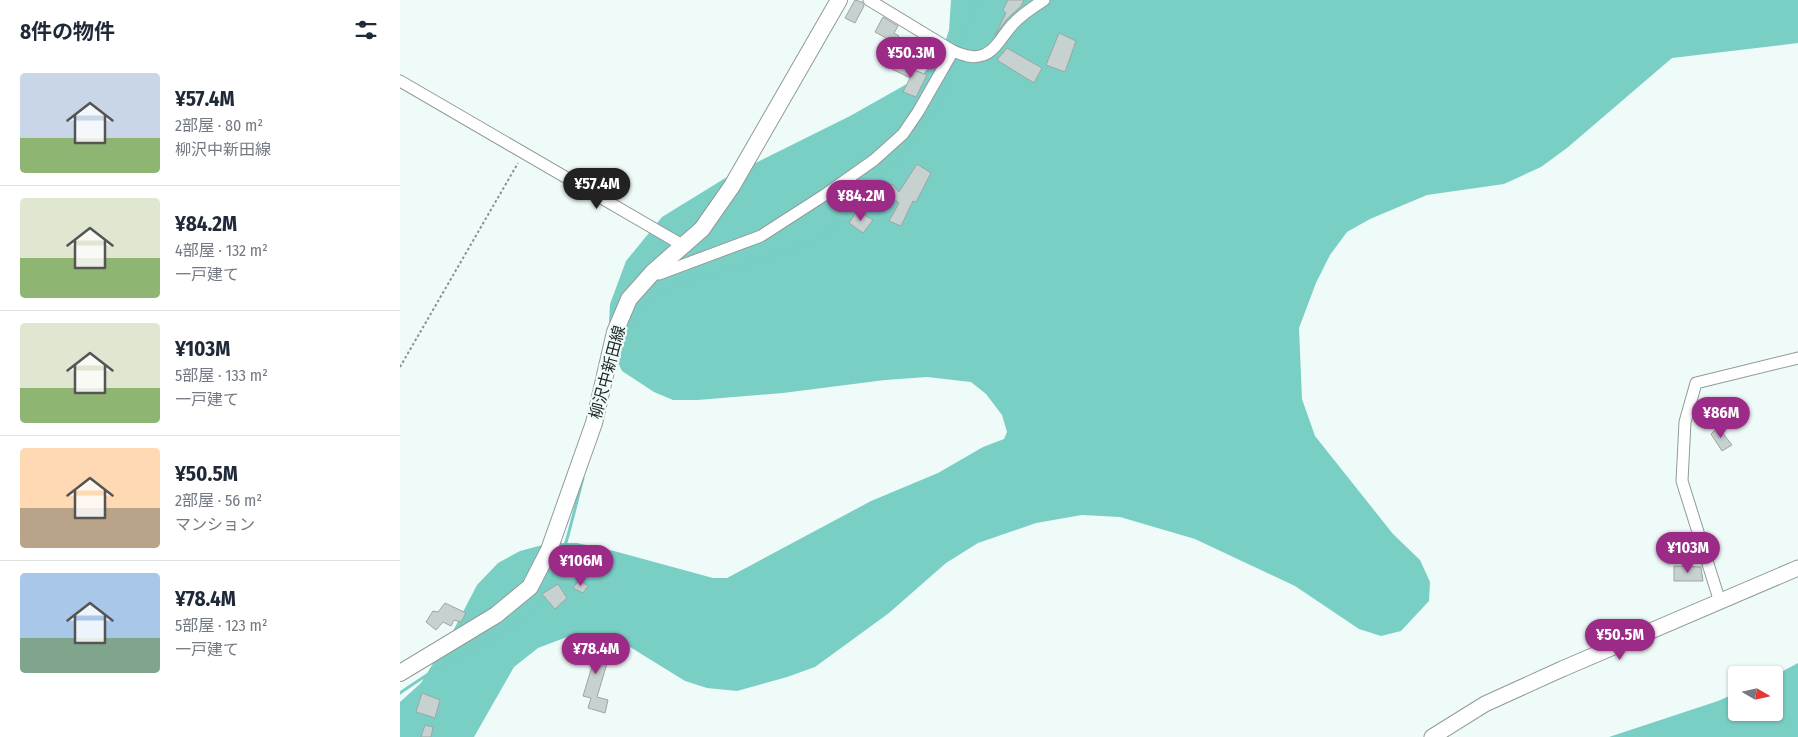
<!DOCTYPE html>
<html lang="ja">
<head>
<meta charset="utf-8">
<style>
	body { margin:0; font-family:"Fira Sans Condensed","Noto Sans JP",sans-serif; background:#f6f6f7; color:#1f2937; height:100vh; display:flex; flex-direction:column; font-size:19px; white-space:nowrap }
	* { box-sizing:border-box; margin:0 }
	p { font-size:16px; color:#747a83 }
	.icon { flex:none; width:28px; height:28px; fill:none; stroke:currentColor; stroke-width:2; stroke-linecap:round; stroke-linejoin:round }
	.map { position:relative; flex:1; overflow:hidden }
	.details { display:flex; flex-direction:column; background:#fff; width:400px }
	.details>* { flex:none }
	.needle { width:32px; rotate:99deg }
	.controls { position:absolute; left:1328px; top:666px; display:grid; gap:10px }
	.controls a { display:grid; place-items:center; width:55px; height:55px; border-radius:5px; background:#fff; box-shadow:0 1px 4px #0004; font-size:25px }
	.price { position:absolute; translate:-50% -42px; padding:0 11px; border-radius:18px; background:#9c2a87; color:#fff; font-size:16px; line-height:32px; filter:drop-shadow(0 1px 2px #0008) }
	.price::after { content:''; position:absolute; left:50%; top:30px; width:15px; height:11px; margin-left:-8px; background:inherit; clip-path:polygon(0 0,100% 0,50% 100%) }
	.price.active { background:#222; color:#fff }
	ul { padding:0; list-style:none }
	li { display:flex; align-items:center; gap:15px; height:125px; padding:0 20px }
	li+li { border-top:1px solid #e0e1e3 }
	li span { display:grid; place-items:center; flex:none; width:140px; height:100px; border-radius:5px; color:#555 }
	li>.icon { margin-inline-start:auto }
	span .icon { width:60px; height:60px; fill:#fffc; stroke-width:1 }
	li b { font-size:21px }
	h2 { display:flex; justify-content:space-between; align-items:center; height:60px; padding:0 20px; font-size:21px }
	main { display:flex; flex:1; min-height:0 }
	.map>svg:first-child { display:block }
	.forest { fill:#7acfc5 }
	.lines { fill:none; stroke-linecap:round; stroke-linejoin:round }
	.stream { stroke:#78cdc4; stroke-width:3 }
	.building { fill:#c7d2d0; stroke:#9ba6a5 }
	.minor-casing { stroke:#909b99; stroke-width:13 }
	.tertiary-casing { stroke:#909b99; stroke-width:17 }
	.secondary-casing { stroke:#909b99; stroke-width:18 }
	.path { stroke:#899190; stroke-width:2; stroke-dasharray:2.5 2.5; stroke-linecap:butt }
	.minor { stroke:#fff; stroke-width:11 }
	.tertiary { stroke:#fff; stroke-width:15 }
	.secondary { stroke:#fff; stroke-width:16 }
	.labels { text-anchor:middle; stroke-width:4.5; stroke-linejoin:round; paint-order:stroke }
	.street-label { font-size:16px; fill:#242828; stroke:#effbf9 }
</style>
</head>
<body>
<main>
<section class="details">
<h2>8件の物件<svg class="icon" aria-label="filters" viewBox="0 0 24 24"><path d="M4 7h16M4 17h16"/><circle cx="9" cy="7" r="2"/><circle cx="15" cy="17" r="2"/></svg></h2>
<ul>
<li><span style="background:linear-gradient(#c9d6e8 65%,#8fb573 0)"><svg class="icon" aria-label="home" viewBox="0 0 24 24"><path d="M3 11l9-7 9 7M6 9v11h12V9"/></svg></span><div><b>¥57.4M</b><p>2部屋 · 80 m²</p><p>柳沢中新田線</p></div></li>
<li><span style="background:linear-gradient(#dfe7d0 60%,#8fb573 0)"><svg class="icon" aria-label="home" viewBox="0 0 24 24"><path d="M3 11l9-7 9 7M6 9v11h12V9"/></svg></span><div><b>¥84.2M</b><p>4部屋 · 132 m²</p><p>一戸建て</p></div></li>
<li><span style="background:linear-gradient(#dfe7d0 65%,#8fb573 0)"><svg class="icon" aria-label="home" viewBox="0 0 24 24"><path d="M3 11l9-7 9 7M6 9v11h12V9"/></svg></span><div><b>¥103M</b><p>5部屋 · 133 m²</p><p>一戸建て</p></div></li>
<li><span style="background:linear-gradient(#ffd9b3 60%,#b9a48a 0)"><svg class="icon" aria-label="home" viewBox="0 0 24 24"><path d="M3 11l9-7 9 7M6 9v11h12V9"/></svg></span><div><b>¥50.5M</b><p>2部屋 · 56 m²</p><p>マンション</p></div></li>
<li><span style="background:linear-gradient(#a9c7e8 65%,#7fa58c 0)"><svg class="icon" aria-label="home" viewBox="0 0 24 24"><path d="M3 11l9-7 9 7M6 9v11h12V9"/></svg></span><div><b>¥78.4M</b><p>5部屋 · 123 m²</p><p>一戸建て</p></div></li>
</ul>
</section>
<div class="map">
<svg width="1398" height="737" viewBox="0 0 1398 737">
	<rect width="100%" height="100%" fill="#effbf9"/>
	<g class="forest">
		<polygon points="551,0 1398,0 1398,43 1272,58 1167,148 1141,167 1104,184 1027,195 970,219 947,232 930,255 916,283 899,328 902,399 915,436 993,534 1020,560 1030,582 1029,601 1001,631 981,636 959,629 895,586 795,539 720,517 682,515 636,523 578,543 546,563 489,613 415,667 387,677 337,691 307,688 285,681 222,642 198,638 167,637 138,648 114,667 74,737 0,737 0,702 21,683 53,631 77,585 98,563 120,551 150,543 177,543 214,551 313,578 327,578 471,501 538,473 583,447 604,439 607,432 602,415 586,394 571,382 527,377 485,380 383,393 298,400 273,400 254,392 222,371 208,342 210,304 226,261 262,217 327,177 450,116 521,76 542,52 549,30"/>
		<polygon points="1398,663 1398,737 1209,737 1318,701 1336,693 1336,712 1374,712 1374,676"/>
	</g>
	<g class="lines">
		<g class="stream">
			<polyline points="558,49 577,0"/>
			<path d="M214,371C219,355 225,336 234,321C254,290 283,282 315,273C332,268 350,263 367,258L373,255L407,245L434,229L467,190L496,163L529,118L530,120C546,100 550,79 556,55"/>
			<path d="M0,693C12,685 23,677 35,670C69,650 121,631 143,598C163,567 173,514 183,478"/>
		</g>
	</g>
	<g class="building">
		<polygon points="455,0 462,2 464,6 455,23 445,18"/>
		<polygon points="608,0 624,0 621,6 607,19 595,35 606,13 603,10"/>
		<polygon points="483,17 498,26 494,33 499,36 495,43 475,32"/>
		<polygon points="659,33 676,41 665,72 646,65"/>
		<polygon points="607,48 642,68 634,83 597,60"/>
		<polygon points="493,62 527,75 516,97 503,92 510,78 490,68"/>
		<polygon points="517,164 531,173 516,202 513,201 501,226 489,221 499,203 485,192 492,184 499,192"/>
		<polygon points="457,211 473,220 463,233 449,223"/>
		<polygon points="1318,427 1332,445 1322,451 1311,434"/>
		<polygon points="1274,566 1301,567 1303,581 1274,581"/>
		<polygon points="179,580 188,586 183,593 173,588"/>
		<polygon points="158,584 167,598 155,609 142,594"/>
		<polygon points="45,603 66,613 61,622 54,620 51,626 43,622 36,630 26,622 33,611 38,612"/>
		<polygon points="190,641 211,650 197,697 208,700 205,713 188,708 191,698 183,696 193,663 181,660"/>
		<polygon points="22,693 40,700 35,718 16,712"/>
		<polygon points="25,725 33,727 31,737 21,737"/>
	</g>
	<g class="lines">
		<defs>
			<g id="minor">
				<path d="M469,0L553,51C563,55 573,59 583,55C596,51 604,33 613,24C622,14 633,7 644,0"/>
				<polyline points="0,81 284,246"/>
				<polyline points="253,272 259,274 361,236 426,194 474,160 503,134 518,112 553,51"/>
				<polyline points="1320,602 1282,481 1285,422 1296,383 1398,358"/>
			</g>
			<polyline id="tertiary" points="1032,737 1085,704 1162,669 1398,568"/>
			<polyline id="secondary" points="0,673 96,615 130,587 149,550 194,423 215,332 229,299 253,272 302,229 332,186 439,0"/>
		</defs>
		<use href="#minor" class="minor-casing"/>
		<use href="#tertiary" class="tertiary-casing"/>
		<use href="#secondary" class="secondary-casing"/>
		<polyline class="path" points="0,367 118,163"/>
		<use href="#minor" class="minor"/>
		<use href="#tertiary" class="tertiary"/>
		<use href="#secondary" class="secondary"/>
	</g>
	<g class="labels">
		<g class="street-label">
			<text transform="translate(207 372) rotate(-75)" y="6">柳沢中新田線</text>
		</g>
	</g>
</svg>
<div class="controls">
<a><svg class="needle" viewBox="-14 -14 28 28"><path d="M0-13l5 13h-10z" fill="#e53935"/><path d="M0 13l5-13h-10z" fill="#747a83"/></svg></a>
</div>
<b class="price" style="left:511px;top:79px">¥50.3M</b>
<b class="price active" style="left:197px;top:210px">¥57.4M</b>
<b class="price" style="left:461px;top:222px">¥84.2M</b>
<b class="price" style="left:1321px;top:439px">¥86M</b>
<b class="price" style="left:1288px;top:574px">¥103M</b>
<b class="price" style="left:181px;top:587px">¥106M</b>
<b class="price" style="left:1220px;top:661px">¥50.5M</b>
<b class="price" style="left:196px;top:675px">¥78.4M</b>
</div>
</main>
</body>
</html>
